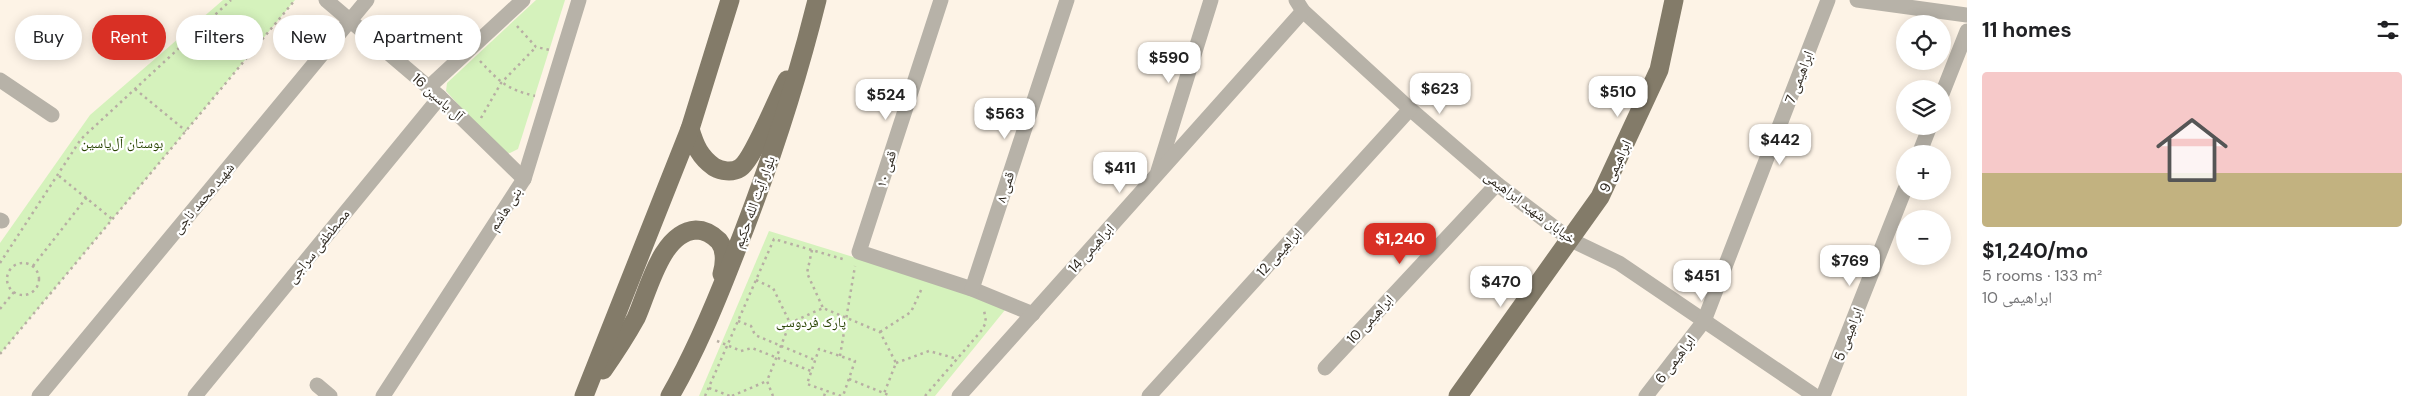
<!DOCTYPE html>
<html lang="en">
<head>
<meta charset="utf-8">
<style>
	body { margin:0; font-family:"DM Sans","Noto Naskh Arabic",sans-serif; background:#f2f2f2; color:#202124; height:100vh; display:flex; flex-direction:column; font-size:19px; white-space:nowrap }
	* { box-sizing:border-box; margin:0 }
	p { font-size:16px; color:#757577 }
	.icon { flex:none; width:28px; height:28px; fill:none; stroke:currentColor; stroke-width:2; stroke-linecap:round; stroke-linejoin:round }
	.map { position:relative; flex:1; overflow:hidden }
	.sheet { display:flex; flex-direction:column; background:#fff; width:450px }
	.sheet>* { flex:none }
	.banner { position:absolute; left:15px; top:15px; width:475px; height:45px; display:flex; gap:10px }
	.fabs { position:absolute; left:1896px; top:15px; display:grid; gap:10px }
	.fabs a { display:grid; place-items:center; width:55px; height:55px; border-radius:50%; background:#fff; box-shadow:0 2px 12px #0003; font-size:25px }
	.price { position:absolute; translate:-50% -42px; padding:0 11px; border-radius:10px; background:#fff; color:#222; font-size:16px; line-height:32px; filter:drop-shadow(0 1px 2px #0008) }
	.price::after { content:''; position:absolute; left:50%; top:30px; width:15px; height:11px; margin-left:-8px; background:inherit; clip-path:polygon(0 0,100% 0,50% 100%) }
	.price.on { background:#d93025; color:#fff }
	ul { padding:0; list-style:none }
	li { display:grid; align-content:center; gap:10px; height:265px; padding:0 15px }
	li span { display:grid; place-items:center; height:155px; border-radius:5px; color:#555 }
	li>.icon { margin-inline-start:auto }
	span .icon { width:90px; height:90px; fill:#fffc; stroke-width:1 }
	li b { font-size:21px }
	h2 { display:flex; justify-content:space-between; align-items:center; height:60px; padding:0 15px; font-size:21px }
	.pill { padding:0 18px; border-radius:22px; background:#fff; box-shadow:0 2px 12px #0003; font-size:18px; line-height:45px }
	.pill.on { background:#d93025; color:#fff }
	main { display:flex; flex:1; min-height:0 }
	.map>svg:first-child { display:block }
	.green { fill:#d5f2bc }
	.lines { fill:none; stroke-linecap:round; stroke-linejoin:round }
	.path { stroke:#b7aea3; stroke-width:2.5; stroke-dasharray:2.5 4; stroke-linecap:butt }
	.minor { stroke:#b7b2a8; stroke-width:15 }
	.major { stroke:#837b69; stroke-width:19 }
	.labels { text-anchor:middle; stroke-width:4.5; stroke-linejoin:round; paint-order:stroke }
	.street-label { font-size:14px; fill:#2e281f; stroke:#fff }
	.park-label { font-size:14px; fill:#2a4504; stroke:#fff }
</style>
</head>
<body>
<main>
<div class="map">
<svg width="1967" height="396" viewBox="0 0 1967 396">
	<rect width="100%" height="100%" fill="#fdf3e6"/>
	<g class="green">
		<polygon points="223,0 295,0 0,354 0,243 90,115"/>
		<polygon points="536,0 565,0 518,149 510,153 501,152 446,91 447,83"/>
		<polygon points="769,231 1009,305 935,396 699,396"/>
	</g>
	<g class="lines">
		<g class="path">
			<polyline points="517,26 536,47 550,50"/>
			<path d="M480,61C500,82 506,89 535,96"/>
			<polyline points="135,89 186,131"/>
			<polyline points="481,118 501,83 536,47"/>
			<polyline points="59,176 112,219"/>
			<polyline points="812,250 807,273 823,308"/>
			<circle cx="23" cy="279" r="16"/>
			<polyline points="0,263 81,139 231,0"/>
			<polyline points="33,266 87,197"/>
			<polyline points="756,280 773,288 790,323"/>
			<polyline points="0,309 14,292"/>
			<polyline points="738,321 751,326 755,335 815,360"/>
			<polyline points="880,332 911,312 922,288"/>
			<polyline points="717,341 741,351 752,348 811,371"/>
			<polyline points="0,354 295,0"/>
			<polyline points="840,356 855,266"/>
			<polyline points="896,363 929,351 958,359"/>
			<polyline points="849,379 891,396"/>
			<polyline points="709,388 730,396"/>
			<polyline points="705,396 774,239 846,260"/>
			<polyline points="732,396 767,381"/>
			<polyline points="773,396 767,381 790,323 823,308 880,332 896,363 883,396"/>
			<polyline points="824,396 826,391"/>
			<polyline points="841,396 807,384 819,349 855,361 843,396"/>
			<polyline points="925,396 982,330 986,322 984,310"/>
		</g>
		<g class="minor">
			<polyline points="326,0 440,97 524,179"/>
			<polyline points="941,0 859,252 972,289 1033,314"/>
			<polyline points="1296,0 1303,11 1410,109 1497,184 1571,240 1619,263 1815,396"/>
			<polyline points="1857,0 1967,15"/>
			<polyline points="0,80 52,115"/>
			<polyline points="429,87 523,0"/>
			<polyline points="1942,94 1967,31"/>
			<polyline points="1919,154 1930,126"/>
			<polyline points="1158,171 1211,0"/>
			<polyline points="0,220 2,221"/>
			<polyline points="972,289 1067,0"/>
			<polyline points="1325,368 1497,184"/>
			<polyline points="317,385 330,396"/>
			<polyline points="39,396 367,0"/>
			<polyline points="195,396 440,97"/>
			<polyline points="383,396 524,179 579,0"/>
			<polyline points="959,396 1303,11"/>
			<polyline points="1149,396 1410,109"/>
			<polyline points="1646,396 1704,321 1828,0"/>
			<polyline points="1823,396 1905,189"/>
		</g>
		<g class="major">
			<path d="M690,129C695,146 700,157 714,167C721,171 732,173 740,168C753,160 777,98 787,80"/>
			<path d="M603,370C615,353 626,336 636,318C648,292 661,232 696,230C705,230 712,234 719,241C726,250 725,264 722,274"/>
			<polyline points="584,396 690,129 730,0"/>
			<path d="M670,396C695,353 714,307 732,261C766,176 795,89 817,0"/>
			<polyline points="1458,396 1600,197 1659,70 1674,0"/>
		</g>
	</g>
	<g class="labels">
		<g class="street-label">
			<text transform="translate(1799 77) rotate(-69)" y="5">ابراهیمی 7</text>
			<text transform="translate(438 97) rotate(42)" y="5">آل یاسین 16</text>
			<text transform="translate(1615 166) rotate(-65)" y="5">ابراهیمی 9</text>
			<text transform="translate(886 169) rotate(-72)" y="5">قمی ۱۰</text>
			<text transform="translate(1005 187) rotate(-72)" y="5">قمی ۸</text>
			<text transform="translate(203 198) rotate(-50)" y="5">شهید محمد ناجی</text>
			<text transform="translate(754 202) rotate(-70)" y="5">بلوار آیت الله حکیم</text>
			<text transform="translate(1530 207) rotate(37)" y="5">خیابان شهید ابراهیمی</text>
			<text transform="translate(505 209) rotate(-57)" y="5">بنی هاشم</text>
			<text transform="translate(318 246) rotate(-51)" y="5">مصططفی سراجی</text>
			<text transform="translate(1091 248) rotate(-48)" y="5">ابراهیمی 14</text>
			<text transform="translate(1279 252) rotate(-48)" y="5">ابراهیمی 12</text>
			<text transform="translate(1370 319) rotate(-47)" y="5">ابراهیمی 10</text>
			<text transform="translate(1848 334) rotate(-69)" y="5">ابراهیمی 5</text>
			<text transform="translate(1675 359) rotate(-53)" y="5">ابراهیمی 6</text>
		</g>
		<g class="park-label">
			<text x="122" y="148">بوستان آل‌یاسین</text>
			<text x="811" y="327">پارک فردوسی</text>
		</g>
	</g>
</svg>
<div class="fabs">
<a><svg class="icon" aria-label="locate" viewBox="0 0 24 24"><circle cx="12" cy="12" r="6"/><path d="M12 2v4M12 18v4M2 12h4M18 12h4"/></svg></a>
<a><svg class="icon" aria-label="layers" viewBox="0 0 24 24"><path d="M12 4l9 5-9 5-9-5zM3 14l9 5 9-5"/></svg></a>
<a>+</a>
<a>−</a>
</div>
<b class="price" style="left:1169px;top:84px">$590</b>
<b class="price" style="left:1440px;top:115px">$623</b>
<b class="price" style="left:1618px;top:118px">$510</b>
<b class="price" style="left:886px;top:121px">$524</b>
<b class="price" style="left:1005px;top:140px">$563</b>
<b class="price" style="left:1780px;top:166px">$442</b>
<b class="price" style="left:1120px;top:194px">$411</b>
<b class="price on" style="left:1400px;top:265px">$1,240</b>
<b class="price" style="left:1850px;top:287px">$769</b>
<b class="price" style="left:1702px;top:302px">$451</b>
<b class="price" style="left:1501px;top:308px">$470</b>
<div class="banner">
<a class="pill">Buy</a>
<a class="pill on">Rent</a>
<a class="pill">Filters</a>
<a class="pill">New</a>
<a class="pill">Apartment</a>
</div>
</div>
<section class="sheet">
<h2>11 homes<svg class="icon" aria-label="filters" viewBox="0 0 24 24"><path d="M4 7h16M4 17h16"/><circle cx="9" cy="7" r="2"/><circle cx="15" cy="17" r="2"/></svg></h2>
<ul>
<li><span style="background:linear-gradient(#f6c9c9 65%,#c2b280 0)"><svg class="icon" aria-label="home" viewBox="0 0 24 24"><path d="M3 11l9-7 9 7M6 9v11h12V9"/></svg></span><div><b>$1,240/mo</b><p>5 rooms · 133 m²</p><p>ابراهیمی 10</p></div></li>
</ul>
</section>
</main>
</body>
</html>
